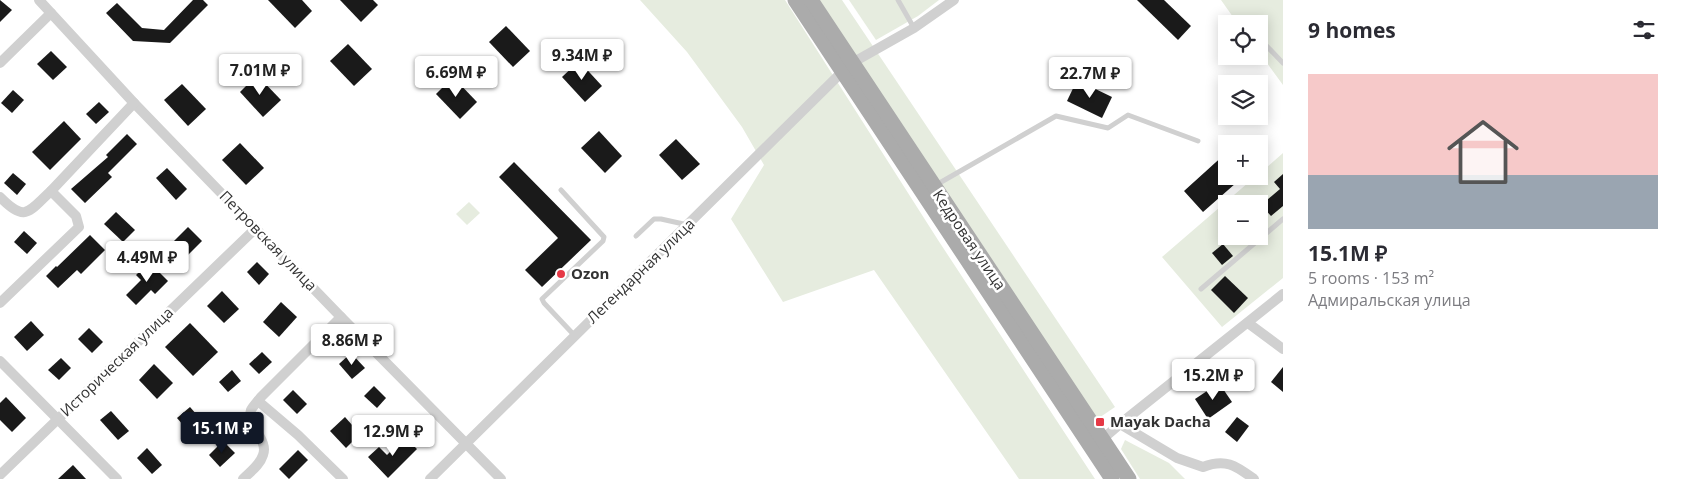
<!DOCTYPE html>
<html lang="en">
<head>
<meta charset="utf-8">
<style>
	body { margin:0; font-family:"Open Sans",sans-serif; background:#f7f7f7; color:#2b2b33; height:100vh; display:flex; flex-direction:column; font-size:19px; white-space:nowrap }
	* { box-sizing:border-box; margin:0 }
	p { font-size:16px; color:#7c7c81 }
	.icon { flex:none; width:28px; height:28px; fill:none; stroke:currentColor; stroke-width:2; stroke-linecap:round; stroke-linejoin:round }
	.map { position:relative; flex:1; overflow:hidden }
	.sheet { display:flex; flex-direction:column; background:#fff; width:400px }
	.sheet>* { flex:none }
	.tools { position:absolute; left:1218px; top:15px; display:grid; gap:10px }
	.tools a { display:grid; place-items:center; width:50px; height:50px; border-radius:0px; background:#fff; box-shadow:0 2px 12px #0003; font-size:25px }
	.price { position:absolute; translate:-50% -42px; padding:0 11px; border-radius:5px; background:#fff; color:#222; font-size:16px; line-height:32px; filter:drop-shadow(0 1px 2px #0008) }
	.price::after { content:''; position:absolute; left:50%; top:30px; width:15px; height:11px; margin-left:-8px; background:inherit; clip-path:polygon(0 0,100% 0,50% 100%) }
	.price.on { background:#111827; color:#fff }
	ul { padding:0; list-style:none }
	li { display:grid; align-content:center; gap:10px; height:265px; padding:0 25px }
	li+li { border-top:1px solid #e1e1e2 }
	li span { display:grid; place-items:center; height:155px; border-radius:0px; color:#555 }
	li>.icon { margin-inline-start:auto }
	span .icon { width:90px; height:90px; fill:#fffc; stroke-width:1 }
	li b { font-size:21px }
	h2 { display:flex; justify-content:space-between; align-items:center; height:60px; padding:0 25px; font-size:21px }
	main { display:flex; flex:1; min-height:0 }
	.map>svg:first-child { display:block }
	.green { fill:#e6ecdf; fill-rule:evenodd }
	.building { fill:#1a1a1a }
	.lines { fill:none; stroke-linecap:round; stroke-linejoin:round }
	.service { stroke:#d0d0d0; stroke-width:5 }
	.minor { stroke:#d0d0d0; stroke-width:10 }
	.primary { stroke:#ababab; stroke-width:15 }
	.poi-dot { fill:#e63946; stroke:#fff; stroke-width:2 }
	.labels { text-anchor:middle; stroke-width:5; stroke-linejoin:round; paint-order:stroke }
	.street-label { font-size:15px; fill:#333; stroke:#fff }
	.poi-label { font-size:15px; font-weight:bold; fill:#333; stroke:#fff; text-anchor:start }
</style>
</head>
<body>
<main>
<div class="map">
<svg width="1283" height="479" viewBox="0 0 1283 479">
	<rect width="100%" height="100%" fill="#fff"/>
	<g class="green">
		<polygon points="640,0 785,0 938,240 1095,479 1019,479 874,270 783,302 731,219 764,165 742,127 687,52"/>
		<polygon points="814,0 842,0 1115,407 1093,422"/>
		<polygon points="849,0 939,0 918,16 876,40"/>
		<polygon points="1221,0 1283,0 1283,85 1259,52 1259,24 1238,24"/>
		<path d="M1283,153V278L1222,327L1162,257L1256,176H1259V174ZM1226,204H1259V236H1226Z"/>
		<polygon points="469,202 480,213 467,225 456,214"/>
		<polygon points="1125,440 1169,463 1185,479 1140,479 1121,449"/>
	</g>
	<g class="building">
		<polygon points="0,0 12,10 0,22"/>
		<polygon points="193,0 203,0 208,5 170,43 133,41 106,13 117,3 142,28 164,30"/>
		<polygon points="268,0 302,0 312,11 295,28"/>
		<polygon points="340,0 373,0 378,5 361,22"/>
		<polygon points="1137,0 1164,0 1191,26 1178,40"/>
		<polygon points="506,26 530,51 513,67 489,42"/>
		<polygon points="348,44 372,69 354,86 330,61"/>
		<polygon points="51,51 67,67 53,80 37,64"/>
		<polygon points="579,61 602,86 585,102 562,77"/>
		<polygon points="257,75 281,100 263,117 240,92"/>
		<polygon points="453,77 477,102 460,119 436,94"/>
		<polygon points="1077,80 1112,97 1102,118 1067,101"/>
		<polygon points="182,84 206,109 188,126 164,100"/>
		<polygon points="13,90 24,100 12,113 1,103"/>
		<polygon points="99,102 109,112 96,124 86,114"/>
		<polygon points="64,121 81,139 50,170 32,152"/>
		<polygon points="599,131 622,156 605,173 581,148"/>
		<polygon points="127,134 137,144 108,173 112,177 85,203 71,189 108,157 106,155"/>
		<polygon points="1247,135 1255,144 1236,144"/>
		<polygon points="676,139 700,164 682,180 659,155"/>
		<polygon points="240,143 264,168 246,185 222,160"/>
		<polygon points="1226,153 1226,176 1244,176 1203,212 1184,191"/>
		<polygon points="514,162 591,240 542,287 525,270 558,238 499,177"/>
		<polygon points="167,168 187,189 176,200 156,178"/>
		<polygon points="13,173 26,184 17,195 4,183"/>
		<polygon points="1283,174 1283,206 1271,216 1261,205 1280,189 1274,182"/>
		<polygon points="116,212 135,230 123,242 104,224"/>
		<polygon points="188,227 202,241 178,265 164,251"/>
		<polygon points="24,231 37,243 27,254 14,242"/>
		<polygon points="90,235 105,250 81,274 77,270 58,288 46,276 56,266 57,267"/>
		<polygon points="1223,244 1233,256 1222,265 1212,253"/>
		<polygon points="149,262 168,281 155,294 151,290 136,305 126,295 141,280 136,275"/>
		<polygon points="257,262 269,274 259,285 247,272"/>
		<polygon points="1225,276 1248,298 1234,313 1211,290"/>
		<polygon points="222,291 239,309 224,323 207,306"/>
		<polygon points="281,302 297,317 279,337 263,322"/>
		<polygon points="31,321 44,335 27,351 14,337"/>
		<polygon points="190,323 218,352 193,376 165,347"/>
		<polygon points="89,328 103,342 92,353 78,339"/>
		<polygon points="262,352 272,362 259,374 249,364"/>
		<polygon points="351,353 365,368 352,379 339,364"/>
		<polygon points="61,358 71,368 59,380 48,370"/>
		<polygon points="154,364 173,383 157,399 139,380"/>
		<polygon points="1283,367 1283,392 1271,382"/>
		<polygon points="232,370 241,381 228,392 219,382"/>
		<polygon points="1219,383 1232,402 1208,419 1195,399"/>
		<polygon points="374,386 386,398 377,408 364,396"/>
		<polygon points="293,390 307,404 297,414 283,400"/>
		<polygon points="6,397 26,418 12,432 0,420 0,403"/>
		<polygon points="190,407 204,423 191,434 177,418"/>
		<polygon points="111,411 129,431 118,440 100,420"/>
		<polygon points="345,417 360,434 346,448 330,431"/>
		<polygon points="1237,417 1249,426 1237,442 1225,432"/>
		<polygon points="405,437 417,449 388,478 368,457 379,447 387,455"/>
		<polygon points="223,441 235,453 220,467 209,455"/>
		<polygon points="147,448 162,465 152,474 137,458"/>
		<polygon points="298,450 308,460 289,479 279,469"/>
		<polygon points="73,465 86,479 58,479"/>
	</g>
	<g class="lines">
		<g class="service">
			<polyline points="898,0 914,28"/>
			<polyline points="1259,38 1283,63"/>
			<polyline points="936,185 1056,116 1108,128 1128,115 1198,141"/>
			<polyline points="561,190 604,237 603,241 542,299 544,303 575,336"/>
			<polyline points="636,236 654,219 661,219 688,225"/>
			<polyline points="1201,289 1283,219"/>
		</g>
		<g class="minor">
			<polyline points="39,0 134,103 341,317 501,479"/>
			<polyline points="0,63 51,13"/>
			<path d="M0,197C26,223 28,212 51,191"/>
			<polyline points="0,303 79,227 76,216 51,191 134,103"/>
			<polyline points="1248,323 1283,349"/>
			<polyline points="0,361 117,479"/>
			<polyline points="258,401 298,435 343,479"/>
			<path d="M1120,424L1177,458L1203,467C1226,458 1236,466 1254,479"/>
			<polyline points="1098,443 1120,424 1283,294"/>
			<polyline points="0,475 256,228"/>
			<path d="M243,479C250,472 260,465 263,455C269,439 246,426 251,410C253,406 258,401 261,397L341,317"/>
			<polyline points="430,479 842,72 852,63 914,28 954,0"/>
		</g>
		<g class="primary">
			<polyline points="795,0 1112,479"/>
			<polyline points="811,0 1129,479"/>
		</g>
	</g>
	<g class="poi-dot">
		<circle cx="561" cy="274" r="5"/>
		<rect x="1095" y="417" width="10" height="10" rx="2.5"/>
	</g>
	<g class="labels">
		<g class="street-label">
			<text transform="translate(969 240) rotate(56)" y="5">Кедровая улица</text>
			<text transform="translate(268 241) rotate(46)" y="5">Петровская улица</text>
			<text transform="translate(641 271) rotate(-44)" y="5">Легендарная улица</text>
			<text transform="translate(117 362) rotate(-44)" y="5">Историческая улица</text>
		</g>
		<g class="poi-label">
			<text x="571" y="279">Ozon</text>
			<text x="1110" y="427">Mayak Dacha</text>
		</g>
	</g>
</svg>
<div class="tools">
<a><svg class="icon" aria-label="locate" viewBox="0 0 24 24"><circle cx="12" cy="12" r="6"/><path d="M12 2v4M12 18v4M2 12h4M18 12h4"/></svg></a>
<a><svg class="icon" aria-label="layers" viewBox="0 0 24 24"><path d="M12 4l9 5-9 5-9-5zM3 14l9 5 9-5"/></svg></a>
<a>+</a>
<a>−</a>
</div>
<b class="price" style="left:582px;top:81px">9.34M ₽</b>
<b class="price" style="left:260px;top:96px">7.01M ₽</b>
<b class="price" style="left:456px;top:98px">6.69M ₽</b>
<b class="price" style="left:1090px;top:99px">22.7M ₽</b>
<b class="price" style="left:147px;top:283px">4.49M ₽</b>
<b class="price" style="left:352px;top:366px">8.86M ₽</b>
<b class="price" style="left:1213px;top:401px">15.2M ₽</b>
<b class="price on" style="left:222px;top:454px">15.1M ₽</b>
<b class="price" style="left:393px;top:457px">12.9M ₽</b>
</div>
<section class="sheet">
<h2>9 homes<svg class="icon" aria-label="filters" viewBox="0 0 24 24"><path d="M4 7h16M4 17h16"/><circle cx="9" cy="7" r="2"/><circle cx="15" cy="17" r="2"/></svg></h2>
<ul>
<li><span style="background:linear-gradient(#f6c9c9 65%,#9aa5b1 0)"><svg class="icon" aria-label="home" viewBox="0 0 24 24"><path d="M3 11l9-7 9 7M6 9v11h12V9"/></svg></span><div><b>15.1M ₽</b><p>5 rooms · 153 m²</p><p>Адмиральская улица</p></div></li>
</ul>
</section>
</main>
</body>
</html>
